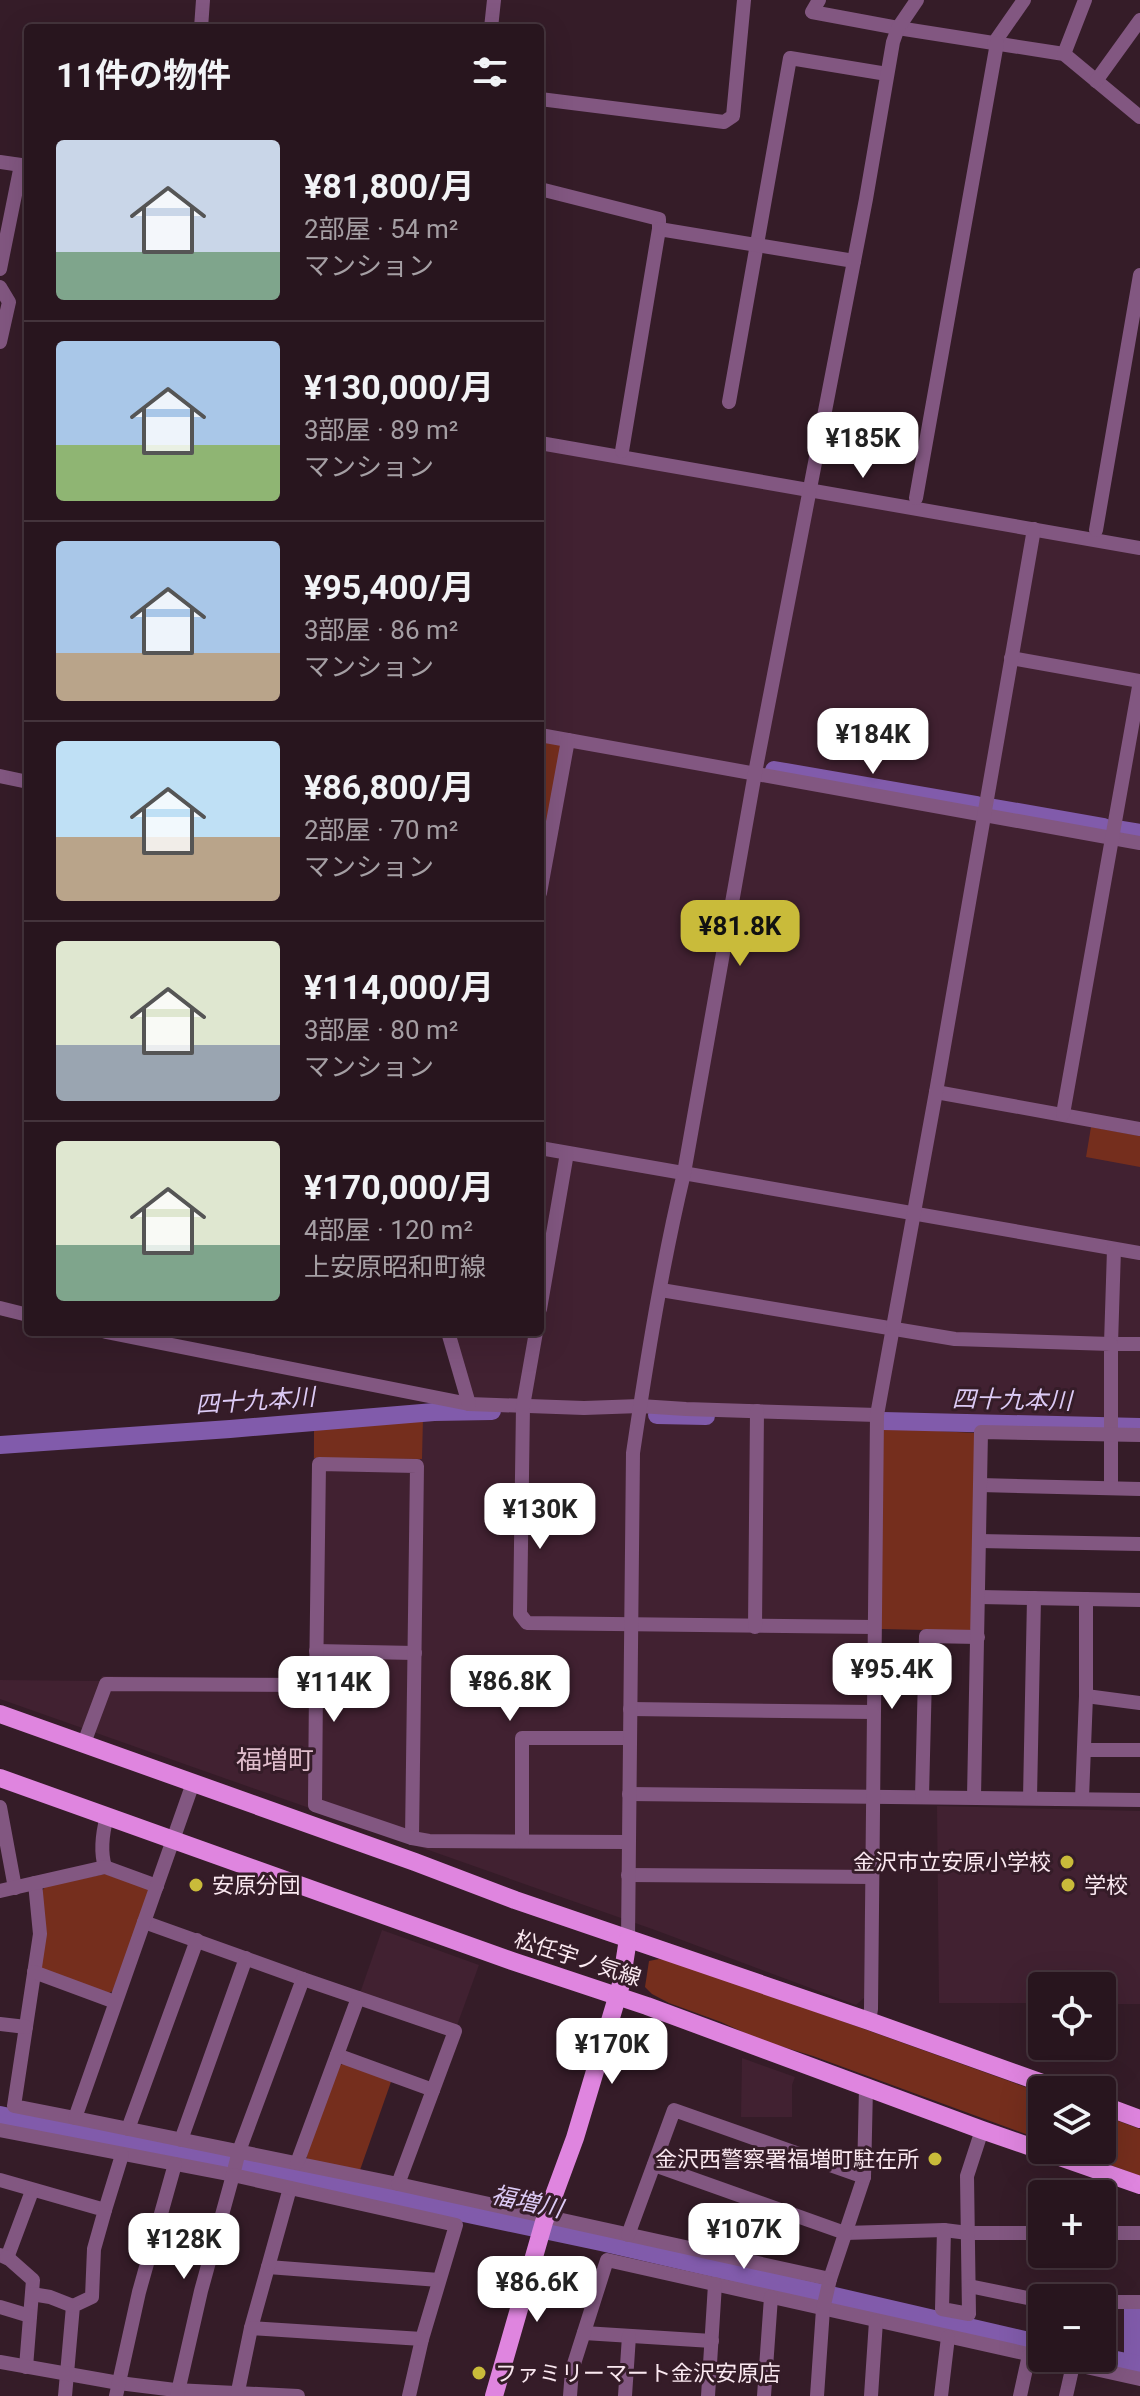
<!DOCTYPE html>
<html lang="ja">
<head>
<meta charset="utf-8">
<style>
	body { margin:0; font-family:Roboto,"Noto Sans JP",sans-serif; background:#34222b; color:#f1f3f6; height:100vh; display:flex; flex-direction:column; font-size:30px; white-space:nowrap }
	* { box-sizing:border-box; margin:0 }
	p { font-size:26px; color:#a59fa4 }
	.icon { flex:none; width:44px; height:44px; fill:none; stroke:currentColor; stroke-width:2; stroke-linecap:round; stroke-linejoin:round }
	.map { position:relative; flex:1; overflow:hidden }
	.drawer { position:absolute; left:24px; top:24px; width:520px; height:1312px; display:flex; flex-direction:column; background:#28151e; border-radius:8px; box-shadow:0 8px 32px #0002,0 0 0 2px #44343c }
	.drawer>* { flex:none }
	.controls { position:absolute; left:1028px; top:1972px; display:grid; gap:16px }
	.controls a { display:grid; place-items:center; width:88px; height:88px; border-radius:8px; background:#28151e; box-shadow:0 8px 32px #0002,0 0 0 2px #44343c; font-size:40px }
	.price { position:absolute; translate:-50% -68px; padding:0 18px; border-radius:16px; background:#fff; color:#222; font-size:26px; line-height:52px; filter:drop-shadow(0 2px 4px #0008) }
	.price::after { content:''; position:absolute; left:50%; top:48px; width:24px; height:18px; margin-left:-12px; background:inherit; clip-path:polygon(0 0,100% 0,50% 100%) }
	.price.on { background:#c9bb3a; color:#111 }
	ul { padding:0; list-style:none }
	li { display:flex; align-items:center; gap:24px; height:200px; padding:0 32px }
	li+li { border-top:2px solid #44343c }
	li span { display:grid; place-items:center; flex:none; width:224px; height:160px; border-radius:8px; color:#555 }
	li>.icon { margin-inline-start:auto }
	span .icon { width:96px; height:96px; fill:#fffc; stroke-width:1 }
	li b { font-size:34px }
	h2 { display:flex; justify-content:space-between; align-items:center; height:96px; padding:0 32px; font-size:34px }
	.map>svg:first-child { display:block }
	.built { fill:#412131 }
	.green { fill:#752e1d }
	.water { fill:#815bab }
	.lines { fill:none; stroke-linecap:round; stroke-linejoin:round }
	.river { stroke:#815bab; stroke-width:18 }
	.minor { stroke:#825781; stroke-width:14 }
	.major { stroke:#df85df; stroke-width:18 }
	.poi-dot { fill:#c9bb3a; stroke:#351c28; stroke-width:3 }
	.labels { text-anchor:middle; stroke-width:6; stroke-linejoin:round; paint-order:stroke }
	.poi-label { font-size:22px; fill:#fae8f0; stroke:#351c28; text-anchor:start }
	.street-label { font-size:22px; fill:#fae8f0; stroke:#351c28 }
	.water-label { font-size:24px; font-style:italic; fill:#dccaf5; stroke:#351c28 }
	.quarter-label { font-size:26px; fill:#dfbdcc; stroke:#351c28 }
</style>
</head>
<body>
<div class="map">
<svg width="1140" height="2396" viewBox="0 0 1140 2396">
	<rect width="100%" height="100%" fill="#351c28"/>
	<g class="built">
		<polygon points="540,444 1140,553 1140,1436 872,1424 864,1998 856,2005 655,1930 0,1699 0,1680 100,1681 102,1676 304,1679 311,1671 314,1426 447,1415 459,1394 444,1332 540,1332"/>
		<polygon points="937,1806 1140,1811 1140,2004 1102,2004 1102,1986 1042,1986 1042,2003 939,2003"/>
		<polygon points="382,1930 479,1965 456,2028 360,1993"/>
		<polygon points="742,2058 795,2077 792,2085 792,2117 741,2117"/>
	</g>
	<g class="green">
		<polygon points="540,741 564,744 544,847 540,846"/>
		<polygon points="1091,1127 1140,1136 1140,1167 1086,1157"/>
		<polygon points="423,1417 422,1459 314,1458 314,1427"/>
		<polygon points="883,1428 975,1433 972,1628 969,1631 881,1629"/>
		<polygon points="105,1874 147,1888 151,1894 115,1990 109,1993 44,1970 40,1966 41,1892 46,1886"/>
		<polygon points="659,1959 675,1961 1042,2093 1042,2140 813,2056 760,2040 721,2022 669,2003 652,1994 645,1987 649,1961"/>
		<polygon points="345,2063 392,2079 360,2170 309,2162 306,2155 338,2066"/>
		<polygon points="1102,2115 1140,2129 1140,2176 1070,2150 1102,2150"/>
	</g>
	<polygon class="water" points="1124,2307 1140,2307 1140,2359 1124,2354"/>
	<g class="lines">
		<g class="river">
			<polyline points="774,770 977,805"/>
			<polyline points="989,807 1104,827"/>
			<polyline points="1117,829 1140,833"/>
			<polyline points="657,1415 706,1416"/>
			<polyline points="883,1421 1140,1427"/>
			<polyline points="0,1445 230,1429 434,1412 492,1411"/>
			<polyline points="0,2115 601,2242 1042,2344"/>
			<polyline points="1102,2357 1140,2365"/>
		</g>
		<g class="minor">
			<polyline points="819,0 812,12 898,28 1064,54 1140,117"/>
			<polyline points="201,28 203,0"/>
			<polyline points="491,28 494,0"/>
			<polyline points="994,43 1024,0"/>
			<polyline points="1064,54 1085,0"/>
			<polyline points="1096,81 1140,20"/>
			<polyline points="540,99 724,122 733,116 744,0"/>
			<polyline points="0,162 28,166"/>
			<polyline points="540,189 659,219 659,229"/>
			<polyline points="0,269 21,165"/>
			<polyline points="0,287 9,302 0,342"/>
			<polyline points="729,402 790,58 887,74"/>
			<polyline points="540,443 1140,548"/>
			<polyline points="622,451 659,229 854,261"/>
			<polyline points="916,498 997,43"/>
			<polyline points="1096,530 1140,275"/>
			<polyline points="1011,658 1140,681"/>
			<polyline points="540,735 1140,843"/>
			<polyline points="0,776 28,782"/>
			<polyline points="540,893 568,740"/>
			<polyline points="936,1092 1140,1129"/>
			<polyline points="1063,1114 1140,681"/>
			<polyline points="540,1148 1140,1253"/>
			<polyline points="1114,1249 1111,1344 1140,1344"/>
			<polyline points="661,1290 955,1339 1111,1344 1111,1488"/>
			<polyline points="0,1308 28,1315"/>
			<polyline points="540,1309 567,1153"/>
			<polyline points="106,1332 469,1404 584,1408 640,1406 686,1409 877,1415"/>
			<polyline points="448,1332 469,1404"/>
			<polyline points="536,1332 523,1406 520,1614 527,1623 874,1627"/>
			<polyline points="980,1485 1140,1489"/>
			<polyline points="979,1541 1140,1544"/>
			<polyline points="979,1597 1140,1600"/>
			<polyline points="755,1627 757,1411"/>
			<polyline points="316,1651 415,1653"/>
			<polyline points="316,1685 319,1464 417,1466 412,1838"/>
			<polyline points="1086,1696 1140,1703"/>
			<polyline points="630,1709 873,1712"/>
			<polyline points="84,1743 106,1684 316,1685 315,1805 412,1838 429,1841 628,1842"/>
			<polyline points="1084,1750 1140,1750"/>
			<polyline points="629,1794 1140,1800"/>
			<polyline points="922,1796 926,1636 978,1637"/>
			<polyline points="974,1797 981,1432 1140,1435"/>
			<polyline points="1030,1798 1034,1598"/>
			<polyline points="1082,1798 1086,1696 1086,1599"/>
			<polyline points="0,1807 15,1888"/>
			<polyline points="522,1841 522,1738 628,1738"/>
			<path d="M105,1867C100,1851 103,1831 107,1816"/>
			<polyline points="628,1875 871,1877"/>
			<polyline points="35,1883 40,1934 14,2106 75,2118"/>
			<polyline points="0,1891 105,1867 157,1886"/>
			<polyline points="144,1922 303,1979"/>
			<path d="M628,1939L633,1453C647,1359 662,1265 684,1173L755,773L866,199L893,42L898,28L917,0"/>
			<polyline points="34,1972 115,2002"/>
			<polyline points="869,2021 871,2009 877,1415 936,1092 1034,529"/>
			<polyline points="0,2024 26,2027"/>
			<polyline points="337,2055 433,2090"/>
			<polyline points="128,2129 197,1940"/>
			<polyline points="0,2130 233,2175 239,2151 303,1979 455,2031 398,2184 75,2118 193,1783"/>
			<polyline points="181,2140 246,1958"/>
			<polyline points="297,2163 358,1998"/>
			<polyline points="654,2165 845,2233 944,2230 968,2233 1042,2233"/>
			<polyline points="0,2180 105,2210 94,2249 92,2297 73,2306 65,2396"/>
			<polyline points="398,2184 830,2279 864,2177 866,2087"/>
			<polyline points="105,2210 122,2155"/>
			<polyline points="944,2230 942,2309 969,2314 967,2176 982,2130"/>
			<polyline points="1102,2233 1140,2233"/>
			<polyline points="628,2235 674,2110 864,2177"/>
			<polyline points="0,2255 7,2258 32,2191"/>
			<polyline points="7,2257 33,2280 26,2367"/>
			<polyline points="268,2267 439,2280"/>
			<polyline points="969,2286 1042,2301"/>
			<polyline points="32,2294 50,2297 73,2306"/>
			<polyline points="1102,2302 1140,2302"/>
			<polyline points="0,2307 30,2316"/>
			<polyline points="251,2328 290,2188"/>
			<polyline points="584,2333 712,2341"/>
			<polyline points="0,2362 119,2383 175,2390 298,2396"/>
			<polyline points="116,2396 139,2292 175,2164"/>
			<polyline points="177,2396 201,2291 233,2175 456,2225 422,2339 409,2396"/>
			<polyline points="237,2396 251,2328 422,2339"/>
			<polyline points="570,2396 572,2370 607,2260 1140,2379"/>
			<polyline points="625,2396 629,2336"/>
			<polyline points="708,2396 715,2284"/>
			<polyline points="764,2396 771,2297"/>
			<polyline points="817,2396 823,2309 830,2279"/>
			<polyline points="871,2396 876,2321"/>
			<polyline points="941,2396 948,2337"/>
			<polyline points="1020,2396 1029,2355"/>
			<polyline points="1066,2396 1073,2365"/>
		</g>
		<g class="major">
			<polyline points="0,1714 415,1862 515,1900 869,2021 1062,2090"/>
			<polyline points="0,1778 512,1961 647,2006 982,2130 1140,2185"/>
			<polyline points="1102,2105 1140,2119"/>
			<polyline points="494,2396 544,2222 575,2138 621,1984 628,1939"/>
		</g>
	</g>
	<g class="poi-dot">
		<circle cx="1067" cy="1862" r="8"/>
		<circle cx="196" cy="1885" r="8"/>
		<circle cx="1068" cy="1885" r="8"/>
		<circle cx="935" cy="2159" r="8"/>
		<circle cx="479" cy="2373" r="8"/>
	</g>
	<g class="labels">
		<g class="poi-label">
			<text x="1051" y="1870" text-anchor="end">金沢市立安原小学校</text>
			<text x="212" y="1893">安原分団</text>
			<text x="1084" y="1893">学校</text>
			<text x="919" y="2167" text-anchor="end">金沢西警察署福増町駐在所</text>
			<text x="495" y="2381">ファミリーマート金沢安原店</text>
		</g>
		<g class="street-label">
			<text transform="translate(578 1958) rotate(18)" y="8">松任宇ノ気線</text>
		</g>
		<g class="water-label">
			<text transform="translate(1012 1400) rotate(1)" y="8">四十九本川</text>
			<text transform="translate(255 1401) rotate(-4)" y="8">四十九本川</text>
			<text transform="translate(527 2202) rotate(12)" y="8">福増川</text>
		</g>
		<g class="quarter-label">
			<text x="275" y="1769">福増町</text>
		</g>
	</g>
</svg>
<div class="controls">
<a><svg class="icon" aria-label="locate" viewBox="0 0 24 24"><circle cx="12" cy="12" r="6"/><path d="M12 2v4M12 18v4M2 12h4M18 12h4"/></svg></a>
<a><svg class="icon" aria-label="layers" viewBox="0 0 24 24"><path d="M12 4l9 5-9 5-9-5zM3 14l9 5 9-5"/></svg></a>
<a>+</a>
<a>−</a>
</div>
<b class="price" style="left:863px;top:480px">¥185K</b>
<b class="price" style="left:873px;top:776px">¥184K</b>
<b class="price on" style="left:740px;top:968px">¥81.8K</b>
<b class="price" style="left:540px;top:1551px">¥130K</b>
<b class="price" style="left:892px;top:1711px">¥95.4K</b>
<b class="price" style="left:510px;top:1723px">¥86.8K</b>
<b class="price" style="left:334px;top:1724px">¥114K</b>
<b class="price" style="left:612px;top:2086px">¥170K</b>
<b class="price" style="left:744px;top:2271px">¥107K</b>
<b class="price" style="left:184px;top:2281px">¥128K</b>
<b class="price" style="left:537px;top:2324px">¥86.6K</b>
<section class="drawer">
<h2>11件の物件<svg class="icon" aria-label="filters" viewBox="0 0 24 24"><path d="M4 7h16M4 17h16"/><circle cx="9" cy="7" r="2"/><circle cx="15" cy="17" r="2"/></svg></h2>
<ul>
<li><span style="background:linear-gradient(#c9d6e8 70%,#7fa58c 0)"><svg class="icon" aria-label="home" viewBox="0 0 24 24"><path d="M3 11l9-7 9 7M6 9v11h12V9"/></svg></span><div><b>¥81,800/月</b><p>2部屋 · 54 m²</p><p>マンション</p></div></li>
<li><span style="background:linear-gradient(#a9c7e8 65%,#8fb573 0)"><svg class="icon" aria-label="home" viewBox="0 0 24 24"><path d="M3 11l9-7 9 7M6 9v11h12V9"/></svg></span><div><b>¥130,000/月</b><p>3部屋 · 89 m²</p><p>マンション</p></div></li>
<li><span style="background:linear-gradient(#a9c7e8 70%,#b9a48a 0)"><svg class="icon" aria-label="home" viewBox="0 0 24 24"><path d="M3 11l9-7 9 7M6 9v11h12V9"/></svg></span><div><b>¥95,400/月</b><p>3部屋 · 86 m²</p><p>マンション</p></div></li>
<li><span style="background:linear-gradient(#bfe0f5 60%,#b9a48a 0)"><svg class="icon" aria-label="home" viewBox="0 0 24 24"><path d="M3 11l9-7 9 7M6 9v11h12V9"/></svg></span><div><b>¥86,800/月</b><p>2部屋 · 70 m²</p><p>マンション</p></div></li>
<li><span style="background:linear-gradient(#dfe7d0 65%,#9aa5b1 0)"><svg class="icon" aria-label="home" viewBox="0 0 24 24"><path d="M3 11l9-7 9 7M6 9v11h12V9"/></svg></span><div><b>¥114,000/月</b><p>3部屋 · 80 m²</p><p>マンション</p></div></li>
<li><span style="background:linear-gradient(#dfe7d0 65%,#7fa58c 0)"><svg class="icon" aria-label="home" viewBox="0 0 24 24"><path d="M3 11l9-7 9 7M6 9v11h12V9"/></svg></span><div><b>¥170,000/月</b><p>4部屋 · 120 m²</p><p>上安原昭和町線</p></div></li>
</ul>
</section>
</div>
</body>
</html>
